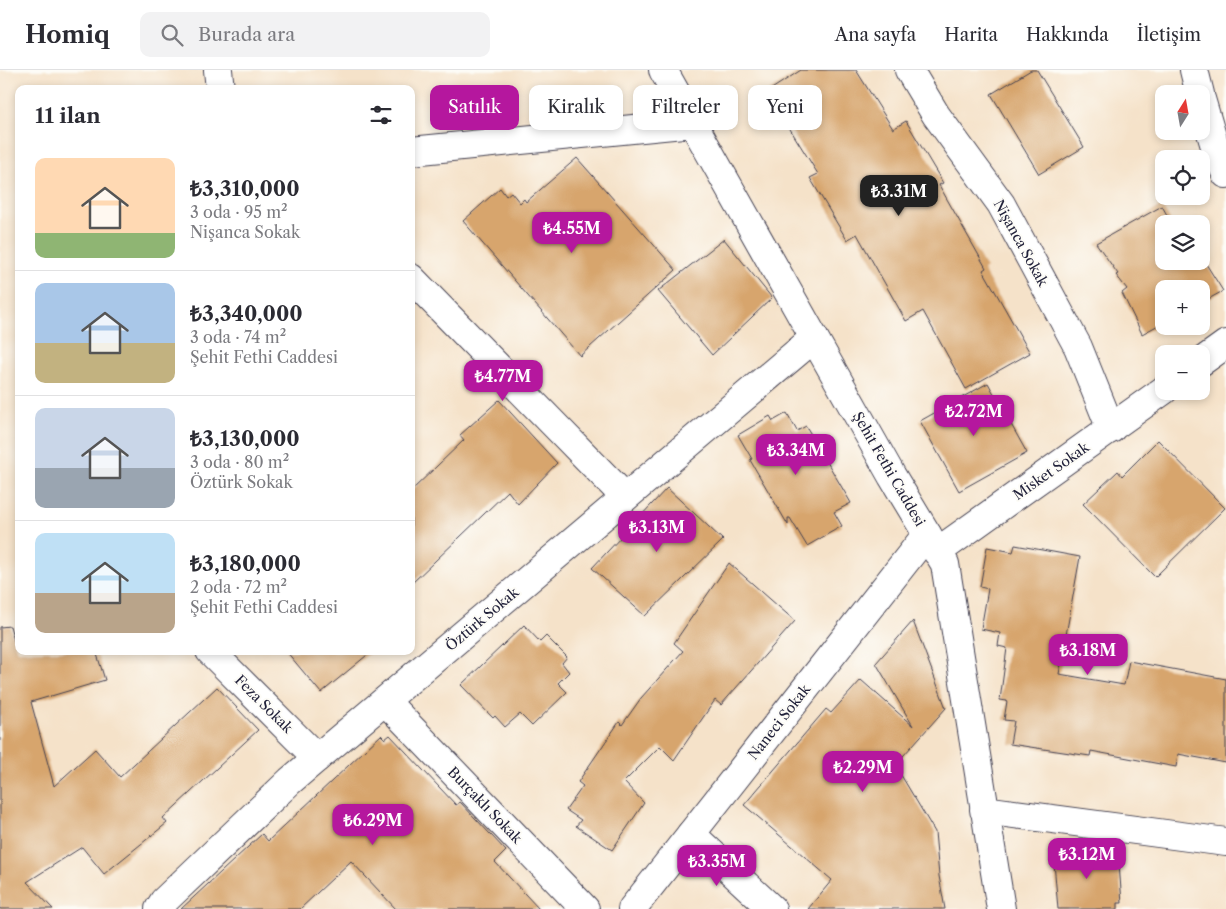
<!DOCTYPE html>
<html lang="tr">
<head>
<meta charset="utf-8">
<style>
	body { margin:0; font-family:"Libre Caslon Text",serif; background:#f2f2f3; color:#2b2b33; height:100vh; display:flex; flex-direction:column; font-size:19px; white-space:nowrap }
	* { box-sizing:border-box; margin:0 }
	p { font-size:16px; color:#7c7c81 }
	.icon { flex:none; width:28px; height:28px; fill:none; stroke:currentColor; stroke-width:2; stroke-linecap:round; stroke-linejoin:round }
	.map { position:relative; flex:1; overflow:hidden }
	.panel { position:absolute; left:15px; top:15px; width:400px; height:570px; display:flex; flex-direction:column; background:#fff; border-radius:10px; box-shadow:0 2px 8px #0003 }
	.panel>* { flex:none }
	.hud { position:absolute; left:430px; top:15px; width:475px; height:45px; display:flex; gap:10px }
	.needle { width:32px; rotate:11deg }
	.tools { position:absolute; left:1155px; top:15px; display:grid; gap:10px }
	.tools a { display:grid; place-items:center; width:55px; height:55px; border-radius:10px; background:#fff; box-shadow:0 2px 8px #0003; font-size:25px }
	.price { position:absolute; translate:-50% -42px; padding:0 11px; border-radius:10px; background:#b5179e; color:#fff; font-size:16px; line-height:32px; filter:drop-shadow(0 1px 2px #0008) }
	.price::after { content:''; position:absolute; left:50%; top:30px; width:15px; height:11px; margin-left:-8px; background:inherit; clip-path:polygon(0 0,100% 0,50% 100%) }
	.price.active { background:#222; color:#fff }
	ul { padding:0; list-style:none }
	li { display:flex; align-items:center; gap:15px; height:125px; padding:0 20px }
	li+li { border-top:1px solid #e1e1e2 }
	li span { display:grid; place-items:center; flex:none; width:140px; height:100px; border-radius:10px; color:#555 }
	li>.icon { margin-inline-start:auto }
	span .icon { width:60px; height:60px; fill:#fffc; stroke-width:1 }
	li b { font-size:21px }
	h2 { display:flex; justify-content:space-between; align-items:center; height:60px; padding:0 20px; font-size:21px }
	.tag { padding:0 18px; border-radius:10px; background:#fff; box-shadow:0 2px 8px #0003; font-size:18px; line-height:45px }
	.tag.active { background:#b5179e; color:#fff }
	header { display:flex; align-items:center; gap:30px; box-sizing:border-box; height:70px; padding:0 25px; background:#fff; border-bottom:1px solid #e1e1e2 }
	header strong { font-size:24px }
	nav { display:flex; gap:28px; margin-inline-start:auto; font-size:18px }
	.search { width:350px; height:45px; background:#f2f2f3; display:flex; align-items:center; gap:12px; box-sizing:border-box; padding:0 18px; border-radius:10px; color:#7c7c81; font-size:19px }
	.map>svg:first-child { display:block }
	.building { fill:#d7a56d }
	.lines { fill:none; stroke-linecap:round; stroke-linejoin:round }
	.minor-casing { stroke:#423f50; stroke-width:30 }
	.minor { stroke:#fff; stroke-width:28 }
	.labels { text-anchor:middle; stroke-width:4; stroke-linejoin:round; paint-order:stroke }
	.street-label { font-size:14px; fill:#22223b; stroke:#fdfcf7 }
</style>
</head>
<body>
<header>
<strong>Homiq</strong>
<div class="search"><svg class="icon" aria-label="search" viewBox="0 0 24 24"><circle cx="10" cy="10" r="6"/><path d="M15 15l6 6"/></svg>Burada ara</div>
<nav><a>Ana sayfa</a><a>Harita</a><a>Hakkında</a><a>İletişim</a></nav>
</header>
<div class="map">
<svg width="1226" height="839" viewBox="0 0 1226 839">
	<rect width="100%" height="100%" fill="#fdfcf7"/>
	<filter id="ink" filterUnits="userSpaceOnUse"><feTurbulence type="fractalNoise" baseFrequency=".02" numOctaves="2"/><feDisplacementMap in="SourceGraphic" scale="10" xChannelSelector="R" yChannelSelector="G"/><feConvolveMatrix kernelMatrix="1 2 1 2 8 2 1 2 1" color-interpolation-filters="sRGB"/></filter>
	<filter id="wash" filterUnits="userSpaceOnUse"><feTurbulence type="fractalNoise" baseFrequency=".0096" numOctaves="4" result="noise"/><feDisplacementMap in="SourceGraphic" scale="20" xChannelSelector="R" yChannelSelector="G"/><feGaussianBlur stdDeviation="1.12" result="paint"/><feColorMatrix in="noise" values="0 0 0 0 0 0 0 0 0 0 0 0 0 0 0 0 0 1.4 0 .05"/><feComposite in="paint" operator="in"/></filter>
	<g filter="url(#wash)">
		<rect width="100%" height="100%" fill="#f5e2c9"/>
		<g id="blocks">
			<g class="building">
				<polygon points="801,0 856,0 893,59 906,51 943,113 939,115 986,198 983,200 1030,283 966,319 923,241 906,251 857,164 847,170 810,108 818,104 767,22"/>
				<polygon points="1031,0 1037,0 1084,77 1039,104 991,24"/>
				<polygon points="577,88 676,200 580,286 463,151 500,118 506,126 511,122 520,133 524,129 526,132"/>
				<polygon points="1162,136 1172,154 1164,154 1164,191 1201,191 1201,186 1223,221 1201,233 1201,219 1164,219 1164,252 1142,264 1122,223 1127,219 1116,205 1118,204 1096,173"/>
				<polygon points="724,169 772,228 712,285 658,221"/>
				<polygon points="988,313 1027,383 959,421 920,351"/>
				<polygon points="499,330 557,393 518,434 508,421 411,514 411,421 464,370 460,365"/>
				<polygon points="787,343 797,361 806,356 851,433 834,442 842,456 807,476 790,448 788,448 788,455 750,390 752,389 738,365 770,346 773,351"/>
				<polygon points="1158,370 1225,438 1155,507 1083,434 1118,401 1122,406"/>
				<polygon points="667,418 723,470 645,546 592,498"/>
				<polygon points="1015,475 1080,487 1059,604 1124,615 1129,591 1226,609 1226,693 1178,684 1176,697 1091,681 1090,686 1010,674 1014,651 1004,650 1007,631 1000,630 1007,578 998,576 1000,563 981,559 988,519 980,517 987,477 1013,482"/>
				<polygon points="729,493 795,551 721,635 715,630 674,690 660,676 624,712 644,733 612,780 576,756 581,750 566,740 583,716 578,712 619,652 622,655 641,628 683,581 674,573"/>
				<polygon points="913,551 946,638 895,695 935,762 939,806 945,839 808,839 832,810 744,735 826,639 831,643 861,610 913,656 876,593"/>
				<polygon points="524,555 540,572 546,566 567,587 562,593 569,602 558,613 567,622 532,656 520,644 505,657 495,646 493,648 461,615"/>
				<polygon points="10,556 17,581 96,581 105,610 31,632 54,716 95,679 120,707 217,617 258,660 163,748 167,753 104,804 82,777 27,812 53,839 0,839 0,557"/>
				<polygon points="286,581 372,581 321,623"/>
				<polygon points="381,665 385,669 390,665 456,735 460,732 506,781 495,792 539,839 396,839 351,791 300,839 181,839 262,764 268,771"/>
				<polygon points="1091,778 1092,783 1118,781 1122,833 1118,833 1118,839 1058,839 1053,781"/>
			</g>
		</g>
	</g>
	<g filter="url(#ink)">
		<use href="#blocks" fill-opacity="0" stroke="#423f50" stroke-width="1"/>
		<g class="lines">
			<defs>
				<g id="minor">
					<polyline points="218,0 220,19"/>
					<polyline points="663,0 892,406 945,494 1001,839"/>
					<polyline points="909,0 936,45 1001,134 1078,277 1111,359"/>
					<polyline points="1194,0 1200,24"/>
					<polyline points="1201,29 1216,80 1226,104"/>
					<polyline points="411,81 693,53"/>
					<polyline points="411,208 625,427"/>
					<polyline points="1201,292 1226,274"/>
					<polyline points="937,482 1164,320"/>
					<polyline points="210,581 317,688"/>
					<polyline points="385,631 585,839"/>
					<polyline points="984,740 1226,772"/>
					<polyline points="691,764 772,839"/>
					<polyline points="159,839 164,831 290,711 317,688 814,268"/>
					<polyline points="632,839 927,464"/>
				</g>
			</defs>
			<use href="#minor" class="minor-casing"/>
			<use href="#minor" class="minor"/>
		</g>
	</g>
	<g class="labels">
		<g class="street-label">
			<text transform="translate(1021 173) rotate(61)" y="5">Nişanca Sokak</text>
			<text transform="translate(889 399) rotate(60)" y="5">Şehit Fethi Caddesi</text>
			<text transform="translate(1051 401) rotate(-35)" y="5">Misket Sokak</text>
			<text transform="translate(482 549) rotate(-40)" y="5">Öztürk Sokak</text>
			<text transform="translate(264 634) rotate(45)" y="5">Feza Sokak</text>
			<text transform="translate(779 652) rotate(-52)" y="5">Naneci Sokak</text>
			<text transform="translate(485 735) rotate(46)" y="5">Burçaklı Sokak</text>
		</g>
	</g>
</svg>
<div class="tools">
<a><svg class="needle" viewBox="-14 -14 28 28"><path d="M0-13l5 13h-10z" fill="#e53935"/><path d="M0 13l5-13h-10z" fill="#7c7c81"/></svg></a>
<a><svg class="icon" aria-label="locate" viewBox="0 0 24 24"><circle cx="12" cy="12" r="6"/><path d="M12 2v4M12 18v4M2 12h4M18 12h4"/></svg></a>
<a><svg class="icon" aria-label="layers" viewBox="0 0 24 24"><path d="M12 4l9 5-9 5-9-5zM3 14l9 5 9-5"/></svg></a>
<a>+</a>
<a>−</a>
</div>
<b class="price active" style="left:899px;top:147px">₺3.31M</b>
<b class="price" style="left:572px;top:184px">₺4.55M</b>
<b class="price" style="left:503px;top:332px">₺4.77M</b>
<b class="price" style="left:974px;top:367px">₺2.72M</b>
<b class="price" style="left:796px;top:406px">₺3.34M</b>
<b class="price" style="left:657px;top:483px">₺3.13M</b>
<b class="price" style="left:1088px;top:606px">₺3.18M</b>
<b class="price" style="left:863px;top:723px">₺2.29M</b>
<b class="price" style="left:373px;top:776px">₺6.29M</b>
<b class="price" style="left:1087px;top:810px">₺3.12M</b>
<b class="price" style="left:717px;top:817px">₺3.35M</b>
<div class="hud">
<a class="tag active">Satılık</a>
<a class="tag">Kiralık</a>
<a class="tag">Filtreler</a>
<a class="tag">Yeni</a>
</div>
<section class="panel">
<h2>11 ilan<svg class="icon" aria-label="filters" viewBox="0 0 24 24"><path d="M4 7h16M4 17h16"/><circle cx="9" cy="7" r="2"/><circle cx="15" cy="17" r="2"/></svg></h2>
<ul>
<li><span style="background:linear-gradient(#ffd9b3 75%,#8fb573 0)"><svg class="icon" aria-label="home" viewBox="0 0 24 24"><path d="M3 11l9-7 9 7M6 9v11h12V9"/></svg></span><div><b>₺3,310,000</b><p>3 oda · 95 m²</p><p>Nişanca Sokak</p></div></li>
<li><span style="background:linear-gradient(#a9c7e8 60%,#c2b280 0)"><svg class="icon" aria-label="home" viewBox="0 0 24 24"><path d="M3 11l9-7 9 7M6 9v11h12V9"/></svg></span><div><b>₺3,340,000</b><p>3 oda · 74 m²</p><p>Şehit Fethi Caddesi</p></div></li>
<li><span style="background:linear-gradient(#c9d6e8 60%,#9aa5b1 0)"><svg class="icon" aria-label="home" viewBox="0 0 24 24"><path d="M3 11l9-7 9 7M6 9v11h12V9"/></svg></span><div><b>₺3,130,000</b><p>3 oda · 80 m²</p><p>Öztürk Sokak</p></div></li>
<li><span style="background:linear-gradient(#bfe0f5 60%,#b9a48a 0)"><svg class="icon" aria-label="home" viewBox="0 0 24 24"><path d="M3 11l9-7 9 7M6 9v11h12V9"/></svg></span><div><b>₺3,180,000</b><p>2 oda · 72 m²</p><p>Şehit Fethi Caddesi</p></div></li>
</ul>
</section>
</div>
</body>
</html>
